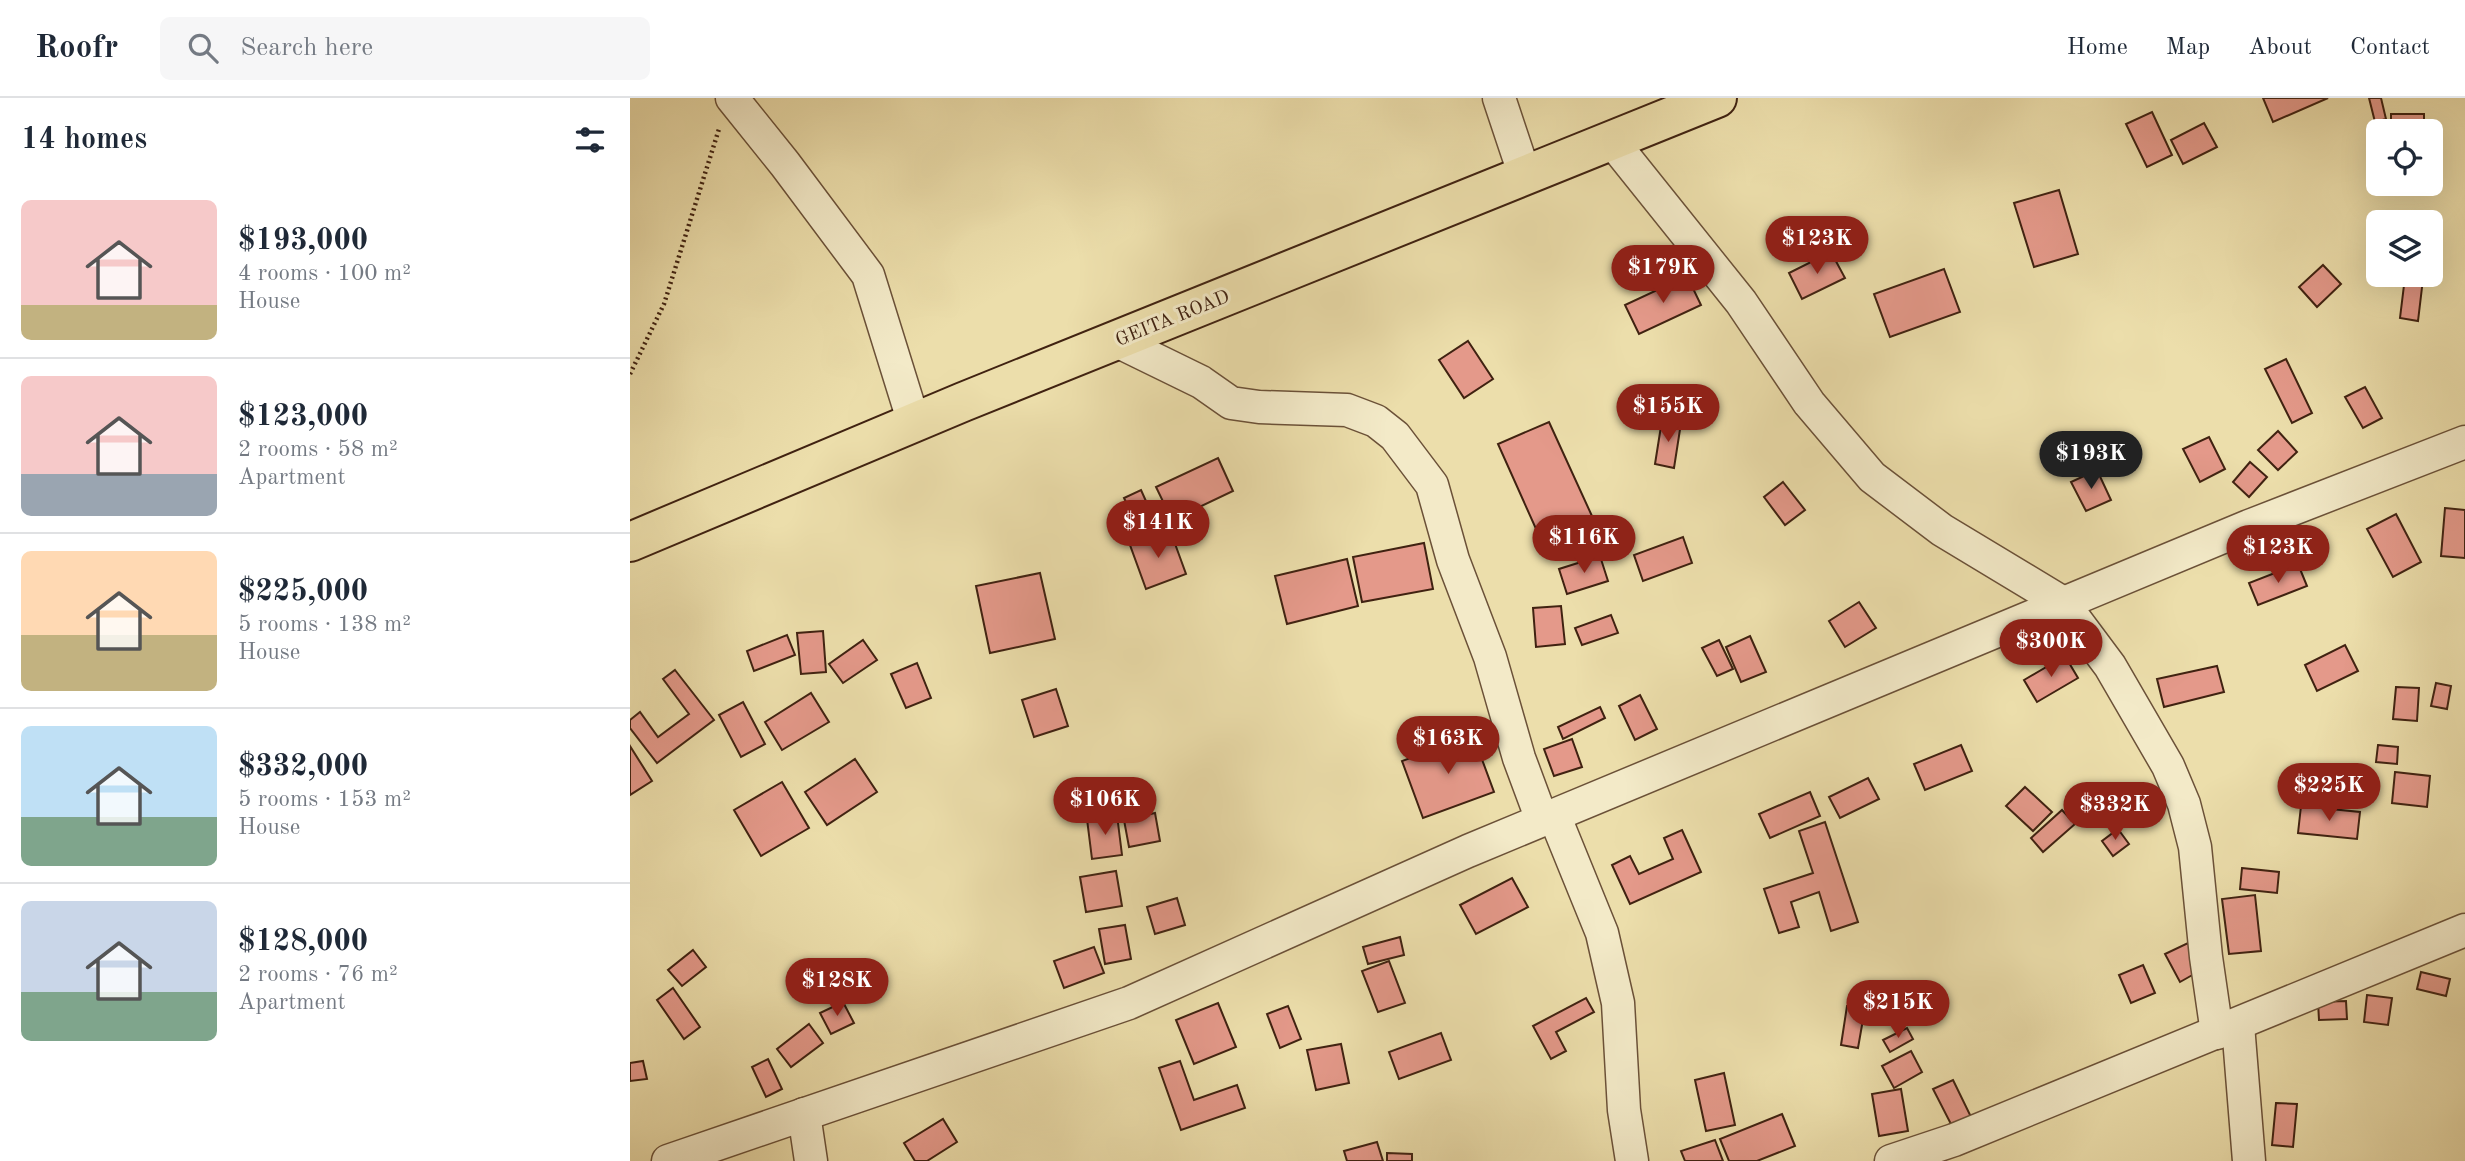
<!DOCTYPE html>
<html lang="en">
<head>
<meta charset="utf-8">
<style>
	body { margin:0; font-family:"Old Standard TT",serif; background:#f6f6f7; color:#1f2937; height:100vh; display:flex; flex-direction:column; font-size:26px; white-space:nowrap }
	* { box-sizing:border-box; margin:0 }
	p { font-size:23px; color:#747a83 }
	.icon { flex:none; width:38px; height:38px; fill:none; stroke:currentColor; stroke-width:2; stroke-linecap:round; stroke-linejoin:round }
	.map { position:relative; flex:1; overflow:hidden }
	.side { display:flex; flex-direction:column; background:#fff; width:630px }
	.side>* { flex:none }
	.tools { position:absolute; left:1736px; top:21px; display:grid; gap:14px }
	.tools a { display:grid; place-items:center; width:77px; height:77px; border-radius:10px; background:#fff; box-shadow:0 7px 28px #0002; font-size:35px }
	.price { position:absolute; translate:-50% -60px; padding:0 16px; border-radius:24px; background:#8f2418; color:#fff; font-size:23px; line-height:46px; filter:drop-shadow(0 2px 4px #0008) }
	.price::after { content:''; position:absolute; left:50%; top:42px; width:21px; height:16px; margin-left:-10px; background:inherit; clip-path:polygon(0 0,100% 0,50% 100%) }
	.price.on { background:#222; color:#fff }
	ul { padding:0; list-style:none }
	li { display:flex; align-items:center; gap:21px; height:175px; padding:0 21px }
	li+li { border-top:2px solid #e0e1e3 }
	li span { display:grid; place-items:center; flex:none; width:196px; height:140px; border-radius:10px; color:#555 }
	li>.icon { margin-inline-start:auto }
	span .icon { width:84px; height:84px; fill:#fffc; stroke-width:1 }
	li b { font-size:30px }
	h2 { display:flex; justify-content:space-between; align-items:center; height:84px; padding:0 21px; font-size:30px }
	header { display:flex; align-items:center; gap:42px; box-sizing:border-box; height:98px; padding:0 35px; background:#fff; border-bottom:2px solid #e0e1e3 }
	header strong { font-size:33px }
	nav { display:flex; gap:38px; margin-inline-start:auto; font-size:24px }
	.search { width:490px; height:63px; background:#f6f6f7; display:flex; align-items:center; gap:18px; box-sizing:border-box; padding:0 24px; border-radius:10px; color:#747a83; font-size:26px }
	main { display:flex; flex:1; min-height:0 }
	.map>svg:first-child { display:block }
	.building { fill:#e4998a; stroke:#402211; stroke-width:2 }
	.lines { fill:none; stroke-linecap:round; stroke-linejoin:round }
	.minor-casing { stroke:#6b5138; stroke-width:35 }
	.highway-casing { stroke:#402211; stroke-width:42 }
	.path { stroke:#402211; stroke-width:4.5; stroke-dasharray:2 3.5; stroke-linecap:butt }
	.minor { stroke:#f3eac8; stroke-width:32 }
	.highway { stroke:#ecdeab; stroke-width:38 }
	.labels { text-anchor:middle; stroke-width:6; stroke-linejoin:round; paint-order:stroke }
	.street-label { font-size:19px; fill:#402211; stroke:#f3eac8 }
</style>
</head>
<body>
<header>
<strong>Roofr</strong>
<div class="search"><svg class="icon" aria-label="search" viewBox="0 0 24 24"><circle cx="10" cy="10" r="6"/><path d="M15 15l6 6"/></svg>Search here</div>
<nav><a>Home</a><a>Map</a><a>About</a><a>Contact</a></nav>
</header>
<main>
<section class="side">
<h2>14 homes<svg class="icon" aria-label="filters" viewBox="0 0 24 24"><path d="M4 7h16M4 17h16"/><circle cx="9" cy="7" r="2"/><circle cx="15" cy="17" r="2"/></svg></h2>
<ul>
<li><span style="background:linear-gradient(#f6c9c9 75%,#c2b280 0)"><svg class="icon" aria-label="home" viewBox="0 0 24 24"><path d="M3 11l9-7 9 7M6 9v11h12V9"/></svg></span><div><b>$193,000</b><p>4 rooms · 100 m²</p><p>House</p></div></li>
<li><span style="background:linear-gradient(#f6c9c9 70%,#9aa5b1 0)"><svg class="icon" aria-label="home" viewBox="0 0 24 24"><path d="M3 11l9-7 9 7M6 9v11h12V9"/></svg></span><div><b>$123,000</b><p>2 rooms · 58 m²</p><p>Apartment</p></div></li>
<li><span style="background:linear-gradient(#ffd9b3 60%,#c2b280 0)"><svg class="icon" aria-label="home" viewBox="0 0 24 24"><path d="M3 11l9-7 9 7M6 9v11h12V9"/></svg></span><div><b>$225,000</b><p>5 rooms · 138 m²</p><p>House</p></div></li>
<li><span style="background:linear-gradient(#bfe0f5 65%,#7fa58c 0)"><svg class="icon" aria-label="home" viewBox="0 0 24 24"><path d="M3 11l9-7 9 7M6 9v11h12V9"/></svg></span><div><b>$332,000</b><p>5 rooms · 153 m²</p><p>House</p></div></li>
<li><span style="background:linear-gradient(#c9d6e8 65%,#7fa58c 0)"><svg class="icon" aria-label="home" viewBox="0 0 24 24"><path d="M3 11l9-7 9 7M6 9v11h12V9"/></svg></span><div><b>$128,000</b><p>2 rooms · 76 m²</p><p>Apartment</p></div></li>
</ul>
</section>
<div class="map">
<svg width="1835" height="1063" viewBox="0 0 1835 1063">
	<rect width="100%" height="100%" fill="#ecdeab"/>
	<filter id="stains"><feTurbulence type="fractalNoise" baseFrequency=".00286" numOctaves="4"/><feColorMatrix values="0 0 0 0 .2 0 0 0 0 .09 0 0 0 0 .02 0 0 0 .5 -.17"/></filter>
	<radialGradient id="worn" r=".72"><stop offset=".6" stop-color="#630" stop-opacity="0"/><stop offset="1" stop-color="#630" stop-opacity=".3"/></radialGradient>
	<g class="building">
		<polygon points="1633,0 1698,0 1643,24"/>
		<polygon points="1739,0 1751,0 1756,21 1745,24"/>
		<polygon points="1522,14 1542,57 1517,69 1496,26"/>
		<rect x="1761" y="16" width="33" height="14"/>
		<polygon points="1574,25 1587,49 1553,66 1541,42"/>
		<polygon points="1429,92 1448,156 1404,169 1384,105"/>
		<polygon points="1201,154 1215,180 1172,201 1159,175"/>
		<polygon points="1693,167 1711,186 1687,209 1669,189"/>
		<polygon points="1314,171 1330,214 1260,239 1244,196"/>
		<polygon points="1057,178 1071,207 1009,236 995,207"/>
		<polygon points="1775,179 1793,181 1788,223 1770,220"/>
		<polygon points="838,243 863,281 834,300 809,262"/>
		<polygon points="1656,261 1682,315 1662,325 1635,271"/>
		<polygon points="1735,289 1752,320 1733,330 1715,299"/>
		<polygon points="1032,322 1051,325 1044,370 1025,366"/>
		<polygon points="919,324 967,429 915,451 868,346"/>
		<polygon points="1648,333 1667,354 1648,372 1628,352"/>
		<polygon points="1579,339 1595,371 1570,384 1553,351"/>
		<polygon points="588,360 603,393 542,422 526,389"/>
		<polygon points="1620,364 1637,379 1619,399 1603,384"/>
		<polygon points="1467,372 1481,402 1456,413 1441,384"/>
		<polygon points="1153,384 1175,412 1155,427 1134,399"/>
		<polygon points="511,392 528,430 512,437 494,400"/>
		<polygon points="1815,410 1835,412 1835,460 1811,458"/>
		<polygon points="1766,416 1791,464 1763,479 1737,431"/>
		<polygon points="540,432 556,476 516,491 500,447"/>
		<polygon points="1053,439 1062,465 1013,483 1004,457"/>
		<polygon points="794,445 803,491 732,504 723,459"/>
		<polygon points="970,458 978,483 937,496 929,471"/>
		<polygon points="717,461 728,508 657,526 645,478"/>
		<polygon points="1668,466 1677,488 1628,507 1619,485"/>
		<polygon points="410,475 425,541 360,555 346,488"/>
		<polygon points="1229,504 1246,530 1215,549 1199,523"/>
		<polygon points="931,508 935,546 906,549 903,510"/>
		<polygon points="981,517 988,535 952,547 945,530"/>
		<polygon points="193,533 196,574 171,576 167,535"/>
		<polygon points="157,537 165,557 124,573 117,553"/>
		<polygon points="1120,538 1136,574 1111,584 1096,549"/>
		<polygon points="233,542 247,562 213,585 199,566"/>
		<polygon points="1089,542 1103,571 1087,578 1072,550"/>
		<polygon points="1715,547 1728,573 1687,593 1675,567"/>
		<polygon points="1435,558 1448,580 1407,604 1394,582"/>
		<polygon points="287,565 301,600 276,610 261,576"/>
		<polygon points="1587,568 1594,594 1534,609 1527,581"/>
		<polygon points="45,572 84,622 27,665 0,630 0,622 10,614 28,639 59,616 33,581"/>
		<polygon points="1806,585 1821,588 1817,611 1801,608"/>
		<polygon points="1766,589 1789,590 1787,623 1763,621"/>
		<polygon points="426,591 438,628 404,639 392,602"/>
		<polygon points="181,595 199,624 152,652 135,624"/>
		<polygon points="1010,597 1027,631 1005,642 989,608"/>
		<polygon points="113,604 135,646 111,659 89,617"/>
		<polygon points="970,609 975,620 933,641 928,629"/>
		<polygon points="843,637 864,694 793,720 772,663"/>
		<polygon points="942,641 952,669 924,678 914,651"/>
		<polygon points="1331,647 1342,673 1295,692 1284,666"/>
		<polygon points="1748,647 1768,649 1767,666 1746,664"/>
		<polygon points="0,648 22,683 0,697"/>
		<polygon points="225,661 247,694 197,727 175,694"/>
		<polygon points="1765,674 1800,678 1797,709 1762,705"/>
		<polygon points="1238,680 1249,701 1210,720 1199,699"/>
		<polygon points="152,684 179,730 131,758 104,712"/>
		<polygon points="1682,684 1725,689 1723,707 1680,702"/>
		<polygon points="1395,689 1422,714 1403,733 1376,708"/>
		<polygon points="1180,694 1190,718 1140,740 1129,716"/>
		<polygon points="1671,708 1730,714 1727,741 1668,735"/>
		<polygon points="1432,712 1445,726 1413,754 1401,740"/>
		<polygon points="525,715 530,743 499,749 494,722"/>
		<polygon points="487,717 492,757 462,761 457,721"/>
		<polygon points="1195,724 1228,824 1201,833 1189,794 1161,804 1169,829 1149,835 1134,791 1183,775 1169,733"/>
		<polygon points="1488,731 1499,746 1483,758 1472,743"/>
		<polygon points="1052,732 1071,774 1000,806 982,767 1000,758 1009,776 1043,761 1034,740"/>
		<polygon points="1612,770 1649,774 1647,795 1610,791"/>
		<polygon points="486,773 492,808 456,814 450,779"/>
		<polygon points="882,780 898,809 846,836 830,807"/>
		<polygon points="1625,797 1631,853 1599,856 1592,801"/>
		<polygon points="547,800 555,827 525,836 517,809"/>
		<polygon points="495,827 501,861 475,866 469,831"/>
		<polygon points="770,839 774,857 738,866 733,849"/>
		<polygon points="1558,845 1573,871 1550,884 1535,856"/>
		<polygon points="464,849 474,875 434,890 424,863"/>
		<polygon points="63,852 76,869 52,888 38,872"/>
		<polygon points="759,863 775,905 748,914 732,873"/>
		<polygon points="1513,867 1525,895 1501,905 1489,877"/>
		<polygon points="1791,874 1820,881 1816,898 1787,891"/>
		<polygon points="43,890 70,929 54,941 27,902"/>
		<polygon points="1737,897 1762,900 1758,927 1734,924"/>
		<polygon points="956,900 964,914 926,934 936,953 921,961 903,928"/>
		<polygon points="1716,903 1717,921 1689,922 1688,904"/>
		<polygon points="213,904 224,925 201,936 190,915"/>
		<polygon points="588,905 606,949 564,966 546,922"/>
		<polygon points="658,908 671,941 650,950 637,916"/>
		<polygon points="1217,908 1235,910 1228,950 1211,947"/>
		<polygon points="179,926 193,945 161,969 147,951"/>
		<polygon points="1277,930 1283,941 1260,954 1253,942"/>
		<polygon points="811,935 821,962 769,981 759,954"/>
		<polygon points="711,946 719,985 686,992 677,952"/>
		<polygon points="1281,953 1292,974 1264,990 1252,968"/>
		<polygon points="138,961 152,991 136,999 122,969"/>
		<polygon points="13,963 17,981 0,983 0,965"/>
		<polygon points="550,963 564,1002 607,987 615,1010 551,1032 529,970"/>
		<polygon points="1094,975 1105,1027 1076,1033 1065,982"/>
		<polygon points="1323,982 1343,1023 1324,1032 1303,991"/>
		<polygon points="1271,991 1278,1033 1249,1038 1242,996"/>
		<polygon points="1646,1005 1667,1006 1663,1049 1642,1047"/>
		<polygon points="1152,1016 1165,1048 1127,1063 1099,1063 1090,1041"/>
		<polygon points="313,1021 327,1044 297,1063 285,1063 274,1045"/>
		<polygon points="1085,1042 1093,1063 1055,1063 1051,1053"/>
		<polygon points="747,1044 753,1063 717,1063 714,1053"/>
		<polygon points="757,1055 782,1056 782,1063 757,1063"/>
	</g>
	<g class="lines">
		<defs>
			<g id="minor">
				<polyline points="102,0 155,66 238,177 284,325"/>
				<polyline points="869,0 895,78"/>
				<polyline points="982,43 1111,204 1179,305 1242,379 1312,432 1433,505 1480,568 1538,668 1554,706 1565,749 1576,859 1587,935"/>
				<polyline points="485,242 571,284 601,305 629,309 717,312 746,323 765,338 802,387 823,462 860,559 889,660 912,722"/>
				<polyline points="924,717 972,835 988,905 994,1012 1002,1063"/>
				<polyline points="1608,927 1619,1063"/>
				<polyline points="174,1016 181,1063"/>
				<polyline points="38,1063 499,905 838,753 1619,428 1835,344"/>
				<polyline points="1261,1063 1324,1042 1835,832"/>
			</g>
			<polyline id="highway" points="0,444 333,304 1087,0"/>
		</defs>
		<use href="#minor" class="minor-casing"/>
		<use href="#highway" class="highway-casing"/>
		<polyline class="path" points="0,276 34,206 89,31"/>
		<use href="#minor" class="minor"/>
		<use href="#highway" class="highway"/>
	</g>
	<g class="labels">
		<g class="street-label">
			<text transform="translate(542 219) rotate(-22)" y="7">GEITA ROAD</text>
		</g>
	</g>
	<rect width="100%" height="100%" filter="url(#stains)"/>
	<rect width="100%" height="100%" fill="url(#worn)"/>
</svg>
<div class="tools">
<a><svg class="icon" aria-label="locate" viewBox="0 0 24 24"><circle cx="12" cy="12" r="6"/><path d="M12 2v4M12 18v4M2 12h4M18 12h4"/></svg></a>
<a><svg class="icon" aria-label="layers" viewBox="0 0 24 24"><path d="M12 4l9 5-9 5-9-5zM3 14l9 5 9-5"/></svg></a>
</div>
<b class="price" style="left:1187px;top:178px">$123K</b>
<b class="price" style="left:1033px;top:207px">$179K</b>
<b class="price" style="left:1038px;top:346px">$155K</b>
<b class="price on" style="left:1461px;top:393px">$193K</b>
<b class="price" style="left:528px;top:462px">$141K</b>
<b class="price" style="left:954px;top:477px">$116K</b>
<b class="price" style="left:1648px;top:487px">$123K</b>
<b class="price" style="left:1421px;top:581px">$300K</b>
<b class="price" style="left:818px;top:678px">$163K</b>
<b class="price" style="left:1699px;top:725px">$225K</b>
<b class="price" style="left:475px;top:739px">$106K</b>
<b class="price" style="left:1485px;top:744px">$332K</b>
<b class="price" style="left:207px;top:920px">$128K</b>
<b class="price" style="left:1268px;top:942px">$215K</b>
</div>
</main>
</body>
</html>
